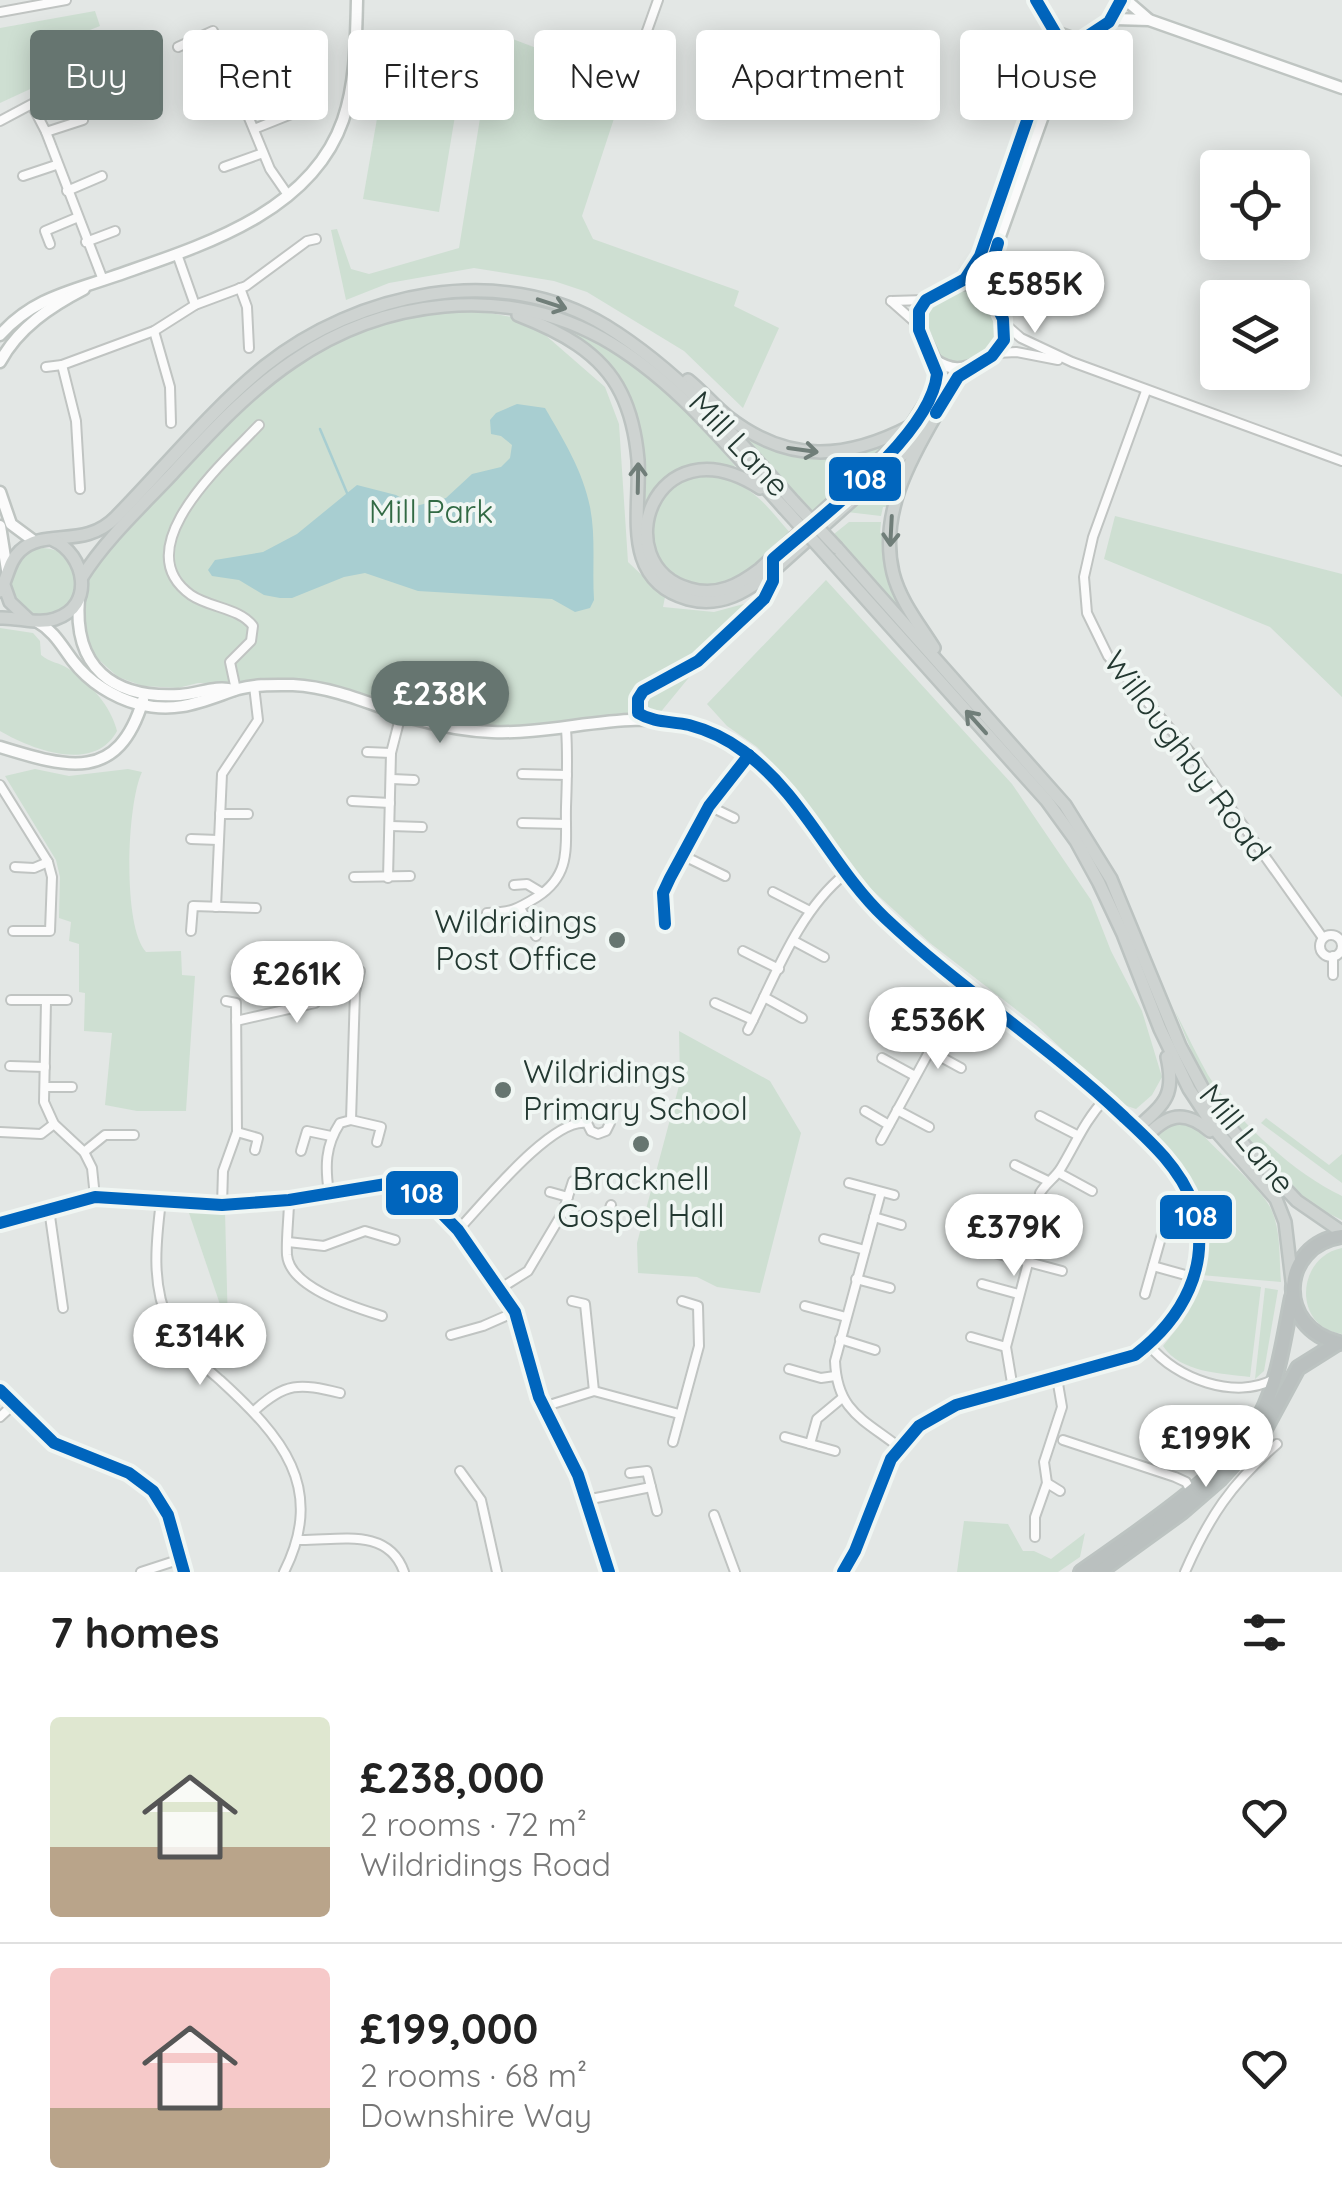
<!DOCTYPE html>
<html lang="en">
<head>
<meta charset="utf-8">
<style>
	body { margin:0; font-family:Quicksand,sans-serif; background:#f2f2f2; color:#222; height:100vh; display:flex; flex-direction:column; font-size:38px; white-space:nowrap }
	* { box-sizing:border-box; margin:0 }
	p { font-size:32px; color:#767676 }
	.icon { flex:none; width:55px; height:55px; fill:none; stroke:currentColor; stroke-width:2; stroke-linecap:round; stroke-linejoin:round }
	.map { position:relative; height:1572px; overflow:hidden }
	.side { display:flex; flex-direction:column; background:#fff; flex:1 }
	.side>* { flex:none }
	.top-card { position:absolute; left:30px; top:30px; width:1282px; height:90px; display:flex; gap:20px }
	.buttons { position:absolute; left:1200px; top:150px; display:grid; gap:20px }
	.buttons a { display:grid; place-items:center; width:110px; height:110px; border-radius:10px; background:#fff; box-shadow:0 5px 25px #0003; font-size:50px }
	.price { position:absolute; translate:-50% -85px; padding:0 22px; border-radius:35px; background:#fff; color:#222; font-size:32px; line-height:65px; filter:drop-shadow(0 2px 5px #0008) }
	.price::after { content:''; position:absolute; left:50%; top:60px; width:30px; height:22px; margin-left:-15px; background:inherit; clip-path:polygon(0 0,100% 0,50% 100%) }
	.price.active { background:#667570; color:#fff }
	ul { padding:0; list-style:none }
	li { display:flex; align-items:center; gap:30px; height:250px; padding:0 50px }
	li+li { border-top:2px solid #e0e0e0 }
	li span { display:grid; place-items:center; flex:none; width:280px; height:200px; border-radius:10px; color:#555 }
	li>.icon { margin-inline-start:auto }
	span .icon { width:120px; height:120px; fill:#fffc; stroke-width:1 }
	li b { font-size:42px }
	h2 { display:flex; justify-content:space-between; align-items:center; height:120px; padding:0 50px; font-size:42px }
	.chip { padding:0 35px; border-radius:10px; background:#fff; box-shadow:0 5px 25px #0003; font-size:35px; line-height:90px }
	.chip.active { background:#667570; color:#fff }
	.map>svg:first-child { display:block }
	.green { fill:#cedfd2 }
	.water { fill:#a8ced1 }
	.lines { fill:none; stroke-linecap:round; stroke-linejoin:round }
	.stream { stroke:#a8ced1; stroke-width:2.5 }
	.street-casing { stroke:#c0c4c2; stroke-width:12 }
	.secondary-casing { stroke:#bfc5c2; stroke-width:15 }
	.primary-casing { stroke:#bcc3c1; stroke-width:16 }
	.highway-casing { stroke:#bcc3c1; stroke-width:18 }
	.street { stroke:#fbfbfb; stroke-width:8 }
	.secondary { stroke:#fbfbfb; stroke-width:10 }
	.primary { stroke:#ced3d1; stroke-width:11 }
	.highway { stroke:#bac0bf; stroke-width:12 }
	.primary-bridge-casing { stroke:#bcc3c1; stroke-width:16; stroke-linecap:butt }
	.primary-bridge { stroke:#ced3d1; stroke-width:11 }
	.bus-1-casing { stroke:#f0f6f3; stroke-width:20 }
	.bus-1 { stroke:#0065bd; stroke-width:12 }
	.oneway { stroke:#707e79 }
	.poi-dot { fill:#667570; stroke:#f0f6f3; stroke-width:4 }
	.labels { text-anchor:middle; stroke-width:8; stroke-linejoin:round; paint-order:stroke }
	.street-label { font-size:32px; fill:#233831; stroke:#f0f6f3 }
	.park-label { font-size:32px; fill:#326a44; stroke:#f0f6f3 }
	.poi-label { font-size:32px; fill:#233831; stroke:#f0f6f3; text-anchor:end }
	.line-badge { stroke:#f0f6f3; stroke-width:4 }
	.badge-label { font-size:28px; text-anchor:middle; font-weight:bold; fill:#fff }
</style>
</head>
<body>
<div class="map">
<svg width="1342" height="1572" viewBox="0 0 1342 1572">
	<rect width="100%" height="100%" fill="#e3e7e5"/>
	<g class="green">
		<polygon points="95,11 100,26 40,50 52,79 0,103 0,28"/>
		<polygon points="494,32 626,82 582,216 593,239 739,291 734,306 779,328 743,408 684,351 587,292 554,281 474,268 389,283 346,300 331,230 337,229 351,269 369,274 459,248"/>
		<polygon points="386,67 461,80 439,212 363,199"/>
		<path d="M962,288C968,289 973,288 978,290C990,295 1005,327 1000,339C993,355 967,363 952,364L936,352L924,317L934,301Z"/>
		<polygon points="474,310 528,320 605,387 619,424 628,562 665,597 663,607 714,612 751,602 659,714 562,724 494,726 402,707 320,682 198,683 178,688 143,686 118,677 89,651 82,622 90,572 216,436 266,387 337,341 396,318"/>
		<path d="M573,330C640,362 689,408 735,466L733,468C714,463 692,464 674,475C595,526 672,650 767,570C762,578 754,583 744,589C710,609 664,598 646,561C631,529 642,489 642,454C641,407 614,356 572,333Z"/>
		<polygon points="729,422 766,443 849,454 880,446 899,437 815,513"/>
		<polygon points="904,459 888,507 883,507 881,516 847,512"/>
		<path d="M714,473C759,490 764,504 793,536C778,548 762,567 745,577C652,627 604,487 714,473Z"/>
		<polygon points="1115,516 1342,574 1342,697 1270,627 1104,559"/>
		<polygon points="849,522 881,522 880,533 886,534 887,548 918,632 834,534"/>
		<circle cx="43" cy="582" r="34"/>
		<polygon points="826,580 1012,784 1091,900 1111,951 1142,1011 1162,1077 1152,1095 1136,1109 1121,1104 1036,1025 930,943 870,888 789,780 757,747 727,726 707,704"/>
		<path d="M0,628L33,633L40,641L41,655C50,663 59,662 69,669C90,683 111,706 117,731C94,774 31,749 0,731Z"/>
		<path d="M35,769L69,776L128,769L142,772C127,803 122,926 146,952L181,951L182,975L195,976L186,1111H137L105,1105L112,1033L84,1031L85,993L79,992V944L69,941L71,922L59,918L60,877L56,860L5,776Z"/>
		<path d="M1175,1011C1186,1032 1196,1054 1208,1075C1236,1120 1293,1173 1342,1196V1220L1313,1206L1276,1174L1233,1122L1205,1084Z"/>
		<polygon points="679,1031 770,1081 801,1133 760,1293 717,1287 697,1277 638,1273 637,1243 680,1082"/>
		<polygon points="1266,1118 1329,1165 1342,1154 1342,1183 1261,1123"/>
		<path d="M1172,1120L1192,1123C1212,1148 1262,1187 1272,1211C1281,1232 1279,1259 1281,1282L1201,1275L1203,1242L1173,1162L1154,1136Z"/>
		<polygon points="188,1210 225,1211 228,1328"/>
		<path d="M1342,1248V1334C1292,1327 1296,1257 1342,1248Z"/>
		<path d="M1203,1280L1261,1287L1250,1377C1220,1373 1181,1373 1163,1346L1182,1322Z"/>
		<polygon points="1265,1288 1278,1290 1264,1371 1255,1379"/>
		<polygon points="1240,1418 1248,1424 1216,1463 1210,1458"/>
		<polygon points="964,1521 1008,1524 1023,1551 1034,1551 1051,1559 1085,1533 1080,1557 1058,1572 957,1572"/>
	</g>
	<path class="water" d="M517,404L545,408C563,439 583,471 590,507C596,537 592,570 594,600L590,608L575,612L552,599L418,591L365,573L344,577L292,598H280L264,595L239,580L212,576L208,570L215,560L263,552L297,534L357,485L396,495L416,506L446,498L472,474L501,467L510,458L512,445L501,436L491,434L490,420L496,413Z"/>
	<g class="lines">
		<polyline class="stream" points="320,429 347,493"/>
		<defs>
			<g id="street">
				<polyline points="0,12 66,0"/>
				<polyline points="178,47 213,31 270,169 288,195"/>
				<polyline points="226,58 277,40"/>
				<polyline points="637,59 658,0"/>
				<polyline points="32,105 46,132 103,280"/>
				<polyline points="202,105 239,92"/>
				<polyline points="0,121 60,89"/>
				<polyline points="254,129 299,111"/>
				<polyline points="46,132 83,120"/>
				<polyline points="224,167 263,153"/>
				<polyline points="23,176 56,165"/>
				<polyline points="67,191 102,176"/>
				<polyline points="86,242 115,231"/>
				<polyline points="50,244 45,231 76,218"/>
				<polyline points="177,254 195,305"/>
				<polyline points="240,288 247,307 249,348"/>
				<polyline points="891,301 926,300"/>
				<polyline points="891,301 917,324"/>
				<polyline points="1005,324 1021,338 1072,362 1342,461"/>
				<polyline points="154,331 170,387 171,423"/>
				<polyline points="997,353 1016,352 1058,360"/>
				<polyline points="62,365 76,421 80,489"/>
				<polyline points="46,367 62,365 154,331 195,305 246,286 307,241 316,239"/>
				<polyline points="1146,391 1093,537 1084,577 1087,613 1108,656 1195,758 1323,938"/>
				<path d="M236,690L230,662L251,641L253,626C240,608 210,608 191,595C125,548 224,462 259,425"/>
				<polyline points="367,752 391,753"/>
				<polyline points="522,774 567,775"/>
				<polyline points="392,779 414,780"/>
				<polyline points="0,785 48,862 52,877 50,931 13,931"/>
				<polyline points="352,801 390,803"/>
				<polyline points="709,806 734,818"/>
				<polyline points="220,814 248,814"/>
				<polyline points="522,823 566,824"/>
				<polyline points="391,826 422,827"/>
				<polyline points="191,839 218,840"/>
				<polyline points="682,855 725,876"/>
				<polyline points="15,867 34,868 48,862"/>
				<polyline points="354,877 410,876"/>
				<polyline points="388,878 391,753 401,714"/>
				<polyline points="514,885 527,884 542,893"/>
				<polyline points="773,892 810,911"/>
				<polyline points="216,907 222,774 258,720 254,686"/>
				<polyline points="520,908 536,936"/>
				<path d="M487,913C511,912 516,910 537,897C573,874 565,844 566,807C567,780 568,755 566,729"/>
				<polyline points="665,924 663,893 670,878 709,806 749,755"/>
				<polyline points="191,931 193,906 256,908"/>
				<circle cx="1331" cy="946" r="11"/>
				<polyline points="794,941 824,957"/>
				<polyline points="743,951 779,969"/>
				<polyline points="1333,956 1333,975"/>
				<polyline points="764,997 802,1018"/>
				<polyline points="11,1000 67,1000"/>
				<polyline points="46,1001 44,1102 54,1124 84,1152 92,1168 95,1197"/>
				<polyline points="909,1002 944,1021"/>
				<polyline points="715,1003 753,1020"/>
				<polyline points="236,1021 315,1003 318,990"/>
				<path d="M748,1030C775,977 798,912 845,874"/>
				<polyline points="928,1050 961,1068"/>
				<polyline points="882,1058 915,1076"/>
				<polyline points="10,1066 45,1067"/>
				<polyline points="45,1087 72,1087"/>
				<polyline points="897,1110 929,1127"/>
				<polyline points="865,1111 889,1125"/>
				<polyline points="1040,1116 1077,1135"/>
				<polyline points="351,1120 381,1127 377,1142"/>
				<polyline points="0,1132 41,1134 54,1124"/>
				<polyline points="237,1132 258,1138 255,1150"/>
				<polyline points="881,1140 965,986"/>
				<polyline points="301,1151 307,1131 331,1136"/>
				<polyline points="84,1152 105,1135 134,1135"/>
				<polyline points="1015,1165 1048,1181"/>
				<polyline points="1059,1173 1092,1191"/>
				<polyline points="849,1183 894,1195"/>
				<polyline points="550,1192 568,1197"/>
				<path d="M881,1192L835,1361C837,1411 863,1419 899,1447"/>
				<path d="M329,1193C325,1167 325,1146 340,1123L351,1120L355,992L360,971"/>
				<path d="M1040,1193C1046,1183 1056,1177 1061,1168C1076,1143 1085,1120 1105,1099"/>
				<path d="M289,1200C289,1218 286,1237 287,1255C290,1288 354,1307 382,1316"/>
				<path d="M161,1201C156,1241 151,1285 169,1323C181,1347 200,1363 220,1380C281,1436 327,1487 284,1572"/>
				<polyline points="222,1205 223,1171 237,1132 236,1003 226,1001"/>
				<polyline points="49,1209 63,1308"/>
				<polyline points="563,1212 605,1223 611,1205"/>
				<polyline points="874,1217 901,1225"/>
				<path d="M458,1230C482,1205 552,1117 587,1123L590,1115L597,1111L607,1115L610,1123L606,1131L598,1134L591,1131L587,1123"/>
				<polyline points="824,1239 865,1250"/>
				<polyline points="288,1242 324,1246 365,1231 395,1240"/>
				<polyline points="976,1248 1062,1271"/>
				<polyline points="1153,1266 1196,1278"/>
				<polyline points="856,1279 890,1288"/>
				<polyline points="982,1284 1018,1294"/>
				<polyline points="501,1288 528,1271 563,1212 573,1181"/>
				<polyline points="1145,1294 1162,1234"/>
				<polyline points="572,1301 585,1304 594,1391"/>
				<polyline points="805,1306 846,1317"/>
				<polyline points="451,1335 483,1326 515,1312"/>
				<polyline points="971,1337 1006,1347"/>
				<polyline points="840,1339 875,1350"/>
				<path d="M1150,1346C1175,1378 1236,1401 1274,1379"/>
				<polyline points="789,1369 821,1378 835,1376"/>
				<polyline points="1057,1378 1062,1407 1044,1462 1047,1483 1060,1491"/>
				<polyline points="1013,1389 1006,1347 1028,1263"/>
				<path d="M0,1390C20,1410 37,1436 63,1448C84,1458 108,1462 129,1473C168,1492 175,1534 184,1572"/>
				<polyline points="543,1407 594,1391 679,1414"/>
				<path d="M254,1411C286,1382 299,1383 340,1393"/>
				<polyline points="0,1417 14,1404"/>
				<polyline points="785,1437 835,1451"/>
				<polyline points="1063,1440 1175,1477 1186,1482 1191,1491"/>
				<polyline points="673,1442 699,1346 698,1306 682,1301"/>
				<polyline points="810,1444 817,1419 841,1399"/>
				<polyline points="460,1471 481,1500 497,1572"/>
				<polyline points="630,1473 647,1471 657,1511"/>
				<polyline points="586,1500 651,1487"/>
				<polyline points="714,1515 735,1572"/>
				<polyline points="1035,1537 1035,1517 1047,1483"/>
				<path d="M298,1540C337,1541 388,1526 404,1572"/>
				<polyline points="141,1572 181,1559"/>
				<path d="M1185,1572C1209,1517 1231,1484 1277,1444"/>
			</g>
			<g id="secondary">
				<path d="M1036,0L1053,31L1078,40C1099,32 1117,24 1121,0"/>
				<polyline points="1126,0 1148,19"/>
				<polyline points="1115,19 1149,20 1342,88"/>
				<path d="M960,283L987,289C1008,316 1017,345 980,362C963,370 951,371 935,360L917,321L926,300Z"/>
				<polyline points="960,283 980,256 1051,55 1056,34"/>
				<polyline points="987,289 990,264 1063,60 1078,40"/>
				<path d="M0,335C32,299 68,292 112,277C197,247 310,215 343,120C356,82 356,40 357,0"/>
				<path d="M0,362C18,328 51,306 84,289"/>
				<polyline points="0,492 11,524 34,541"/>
				<polyline points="0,526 7,570"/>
				<path d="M79,598C73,667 112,699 180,695C199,694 215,685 234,690"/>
				<path d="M36,621C54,631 61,645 73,661C89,682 113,697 138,704C178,714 202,701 238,689C255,684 275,685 293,685C335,687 375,706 415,719C440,726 466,731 492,732C560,735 631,707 697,727C770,750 801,819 845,875C860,894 877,910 895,927C964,992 1045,1043 1114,1108C1137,1129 1162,1151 1179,1177C1222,1240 1195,1317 1135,1355L956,1405L919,1426L891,1459L855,1551L843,1572"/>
				<path d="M0,747C68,768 118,783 143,700"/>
				<polyline points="0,1223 95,1197 222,1205 289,1200 386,1184 421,1192 458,1230 501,1288 515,1312 539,1397 578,1475 609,1572"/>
			</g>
			<g id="primary">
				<path d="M518,315C559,331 601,352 621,393C631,413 636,437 638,460C641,511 620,580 688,599C722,608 747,591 773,571L920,439"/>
				<path d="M688,380C702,391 714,406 728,417C788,464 846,460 911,426"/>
				<path d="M760,488C653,419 605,565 690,589C717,597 739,585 760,569L904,437L935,388V360"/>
				<polyline points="837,548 1065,805 1111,879 1180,1046 1210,1102 1245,1146 1297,1201 1342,1232"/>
				<polyline points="830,559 1047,801 1076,841 1099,883 1123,934 1160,1029 1189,1089 1218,1133 1276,1199 1285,1222 1292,1281"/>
				<path d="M82,577C106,539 141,507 172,474C209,434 247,392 293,361C383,299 504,284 602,338C675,379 728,447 784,508"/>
				<polyline points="4,585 10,602 28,619"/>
				<path d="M0,591C8,578 8,562 20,551C45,527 84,550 116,517C166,466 210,411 265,366C357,293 500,261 606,326C679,371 736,437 793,501"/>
				<path d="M0,618C18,617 38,625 55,619C96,606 85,554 53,540"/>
				<path d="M934,648C919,624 900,601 893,573C879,515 909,461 937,413C946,396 953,381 967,368"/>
				<path d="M1136,1129C1164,1104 1176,1096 1167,1057"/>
				<path d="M1145,1138C1167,1114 1184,1109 1210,1131"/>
			</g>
			<g id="highway">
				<path d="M1339,1343C1275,1328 1279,1245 1342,1236"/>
				<path d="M1081,1572C1133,1535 1231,1472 1260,1416C1279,1380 1284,1336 1292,1297"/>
				<polyline points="1099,1572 1182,1512 1220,1479 1265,1429 1298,1368 1338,1343"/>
			</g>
		</defs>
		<use href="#street" class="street-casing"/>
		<use href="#secondary" class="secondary-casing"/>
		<use href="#primary" class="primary-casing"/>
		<use href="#highway" class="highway-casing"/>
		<use href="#street" class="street"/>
		<use href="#secondary" class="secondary"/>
		<use href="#primary" class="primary"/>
		<use href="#highway" class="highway"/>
		<defs>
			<g id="primary-bridge">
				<polyline points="793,501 837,548"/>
				<polyline points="784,508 830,559"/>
			</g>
		</defs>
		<use href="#primary-bridge" class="primary-bridge-casing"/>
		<use href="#primary-bridge" class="primary-bridge"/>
		<defs>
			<g id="bus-1">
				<polyline points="1055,80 1071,47 1109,22 1121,0"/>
				<polyline points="936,413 958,377 992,356 1004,340 1003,319 986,284 998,243"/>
				<polyline points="665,924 663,893 670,878 709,806 749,755"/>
				<polyline points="0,1223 95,1197 222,1205 289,1200 386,1184 421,1192 458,1230 515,1312 539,1397 578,1475 609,1572"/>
				<polyline points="0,1390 54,1443 129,1473 153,1491 168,1515 184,1572"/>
				<path d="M843,1572L855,1551L891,1459L919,1426L956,1405L1135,1355C1182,1319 1213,1265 1193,1204C1180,1168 1150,1141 1123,1116C1048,1045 960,989 885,918C832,868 803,794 743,751C727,739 708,730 689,725C671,721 654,723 638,713V699L643,691L698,661L764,599L773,581V559C818,519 931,436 937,374L919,330V311L926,300L965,279L980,256L1055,40L1056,34L1036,0"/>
			</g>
		</defs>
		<use href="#bus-1" class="bus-1-casing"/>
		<use href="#bus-1" class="bus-1"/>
	</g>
	<defs><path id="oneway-shaft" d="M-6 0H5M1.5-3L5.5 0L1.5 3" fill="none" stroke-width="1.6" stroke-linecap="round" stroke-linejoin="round" transform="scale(2.5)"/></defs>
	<g class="oneway">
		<use href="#oneway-shaft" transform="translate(552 304) rotate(18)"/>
		<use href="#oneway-shaft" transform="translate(803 450) rotate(8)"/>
		<use href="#oneway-shaft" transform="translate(638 478) rotate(-89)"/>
		<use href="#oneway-shaft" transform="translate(891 531) rotate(93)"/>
		<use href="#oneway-shaft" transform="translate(976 722) rotate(-132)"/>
	</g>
	<g class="poi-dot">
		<circle cx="617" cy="940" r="10"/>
		<circle cx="503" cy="1090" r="10"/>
		<circle cx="641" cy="1144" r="10"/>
	</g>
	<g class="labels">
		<g class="street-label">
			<text transform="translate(739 444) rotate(47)" y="11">Mill Lane</text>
			<text transform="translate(1187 756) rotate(53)" y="11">Willoughby Road</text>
			<text transform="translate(1247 1139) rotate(51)" y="11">Mill Lane</text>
		</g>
		<g class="park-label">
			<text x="431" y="523">Mill Park</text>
		</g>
		<g class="poi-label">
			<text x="597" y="933">Wildridings<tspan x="597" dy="37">Post Office</tspan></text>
			<text x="523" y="1083" text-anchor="start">Wildridings<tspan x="523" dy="37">Primary School</tspan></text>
			<text x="641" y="1190" text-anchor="middle">Bracknell<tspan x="641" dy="37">Gospel Hall</tspan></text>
		</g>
	</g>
	<g class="line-badge">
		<rect x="827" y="455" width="76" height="48" rx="10" fill="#0065bd"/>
		<rect x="384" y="1169" width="76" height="48" rx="10" fill="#0065bd"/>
		<rect x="1158" y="1193" width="76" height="48" rx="10" fill="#0065bd"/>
	</g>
	<g class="badge-label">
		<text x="865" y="489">108</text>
		<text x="422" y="1203">108</text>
		<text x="1196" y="1226">108</text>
	</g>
</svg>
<div class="buttons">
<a><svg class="icon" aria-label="locate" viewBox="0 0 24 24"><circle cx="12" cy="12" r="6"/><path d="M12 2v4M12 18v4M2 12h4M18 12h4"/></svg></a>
<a><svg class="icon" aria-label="layers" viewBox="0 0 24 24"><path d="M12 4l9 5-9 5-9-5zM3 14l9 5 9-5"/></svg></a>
</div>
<b class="price" style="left:1035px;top:336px">£585K</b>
<b class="price active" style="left:440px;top:746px">£238K</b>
<b class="price" style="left:297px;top:1026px">£261K</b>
<b class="price" style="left:938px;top:1072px">£536K</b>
<b class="price" style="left:1014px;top:1279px">£379K</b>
<b class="price" style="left:200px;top:1388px">£314K</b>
<b class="price" style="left:1206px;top:1490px">£199K</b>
<div class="top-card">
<a class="chip active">Buy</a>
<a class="chip">Rent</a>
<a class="chip">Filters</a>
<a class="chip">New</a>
<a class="chip">Apartment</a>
<a class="chip">House</a>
</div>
</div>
<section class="side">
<h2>7 homes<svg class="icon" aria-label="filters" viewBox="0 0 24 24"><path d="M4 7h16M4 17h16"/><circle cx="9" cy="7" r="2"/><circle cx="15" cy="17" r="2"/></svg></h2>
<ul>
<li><span style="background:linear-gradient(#dfe7d0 65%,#b9a48a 0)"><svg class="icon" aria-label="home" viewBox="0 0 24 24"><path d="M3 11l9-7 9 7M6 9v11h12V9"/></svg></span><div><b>£238,000</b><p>2 rooms · 72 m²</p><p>Wildridings Road</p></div><svg class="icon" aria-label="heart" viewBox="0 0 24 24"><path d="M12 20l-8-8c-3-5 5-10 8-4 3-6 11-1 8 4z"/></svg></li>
<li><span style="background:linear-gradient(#f6c9c9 70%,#b9a48a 0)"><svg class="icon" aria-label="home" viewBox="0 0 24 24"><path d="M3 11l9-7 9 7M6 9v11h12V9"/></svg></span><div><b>£199,000</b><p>2 rooms · 68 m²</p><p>Downshire Way</p></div><svg class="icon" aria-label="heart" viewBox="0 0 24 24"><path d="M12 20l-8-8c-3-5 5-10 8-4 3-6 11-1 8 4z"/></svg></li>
</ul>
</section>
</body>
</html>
